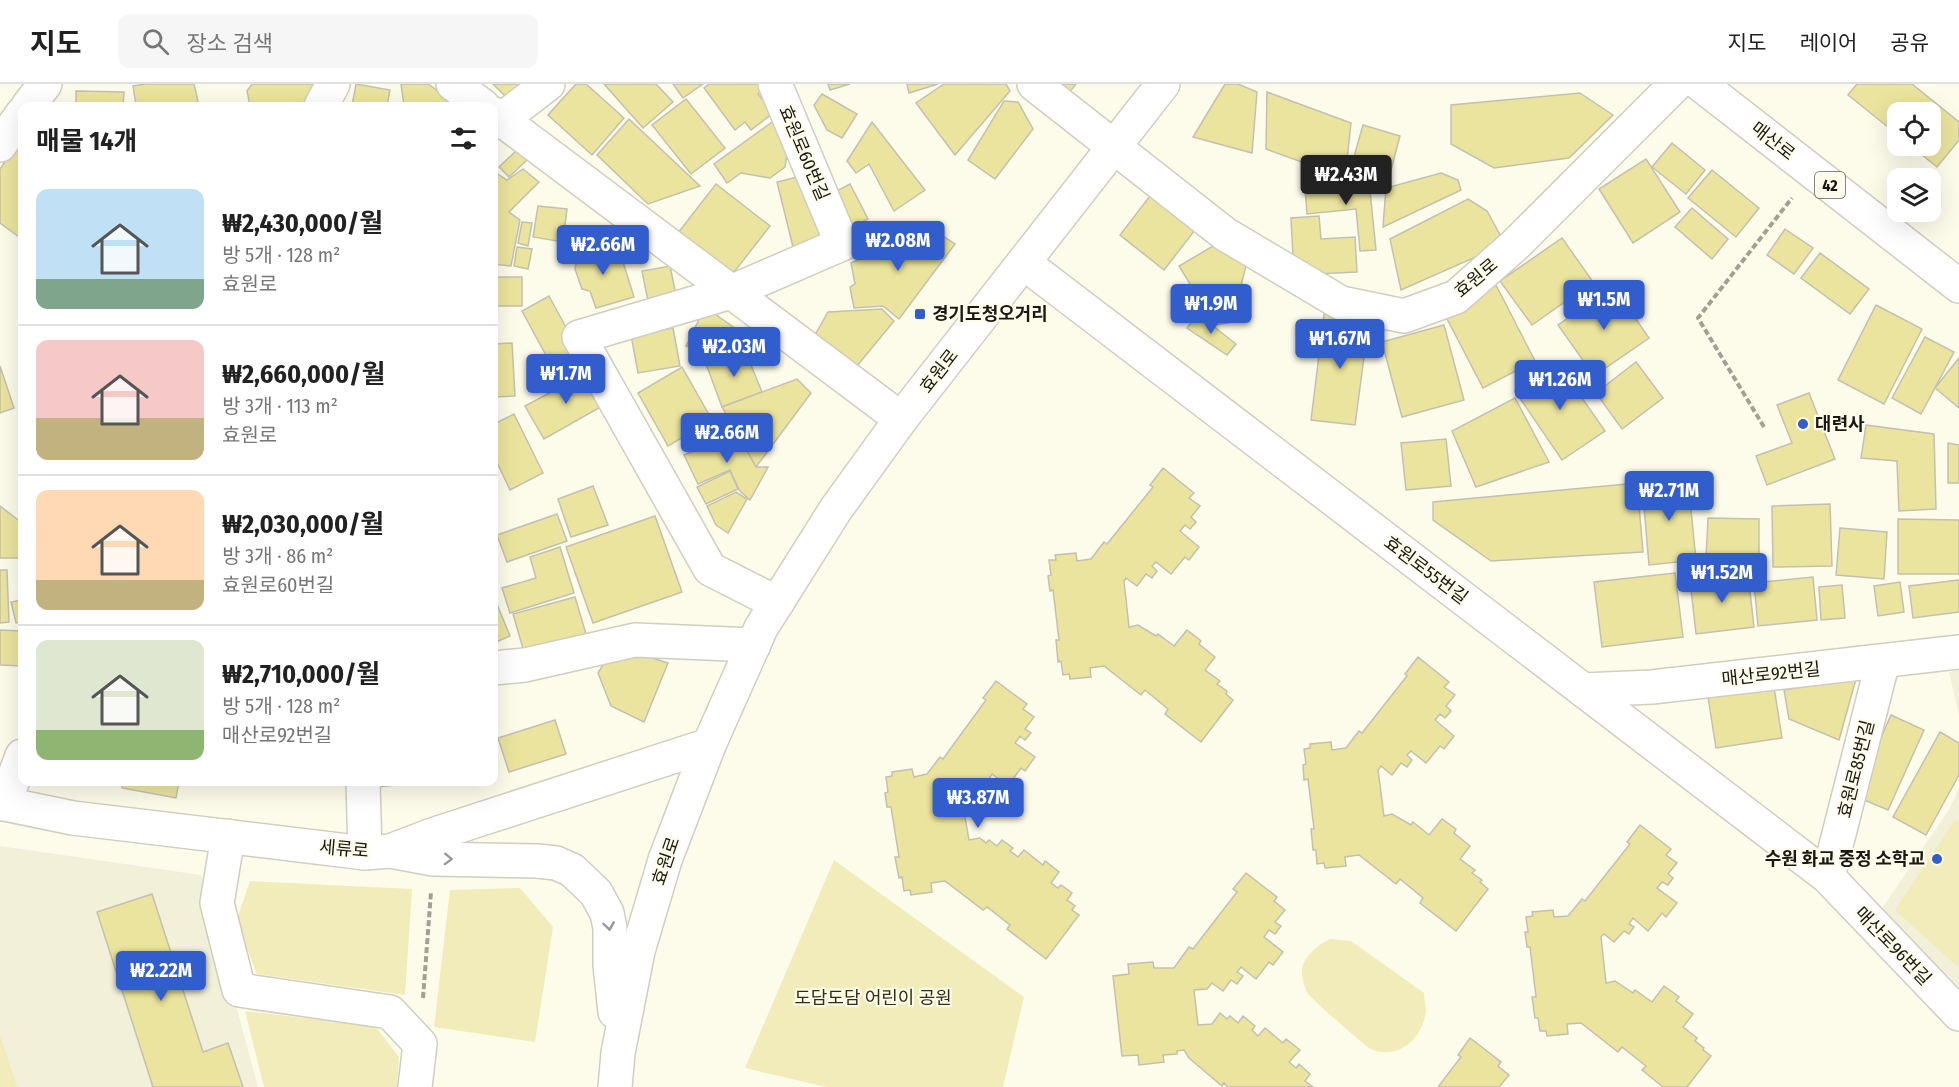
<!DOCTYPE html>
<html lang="ko">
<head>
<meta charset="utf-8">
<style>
	body { margin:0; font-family:"Fira Sans Condensed","Noto Sans KR",sans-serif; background:#f6f6f6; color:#222; height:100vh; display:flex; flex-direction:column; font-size:22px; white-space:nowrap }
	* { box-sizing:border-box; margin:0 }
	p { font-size:20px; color:#767676 }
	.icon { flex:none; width:33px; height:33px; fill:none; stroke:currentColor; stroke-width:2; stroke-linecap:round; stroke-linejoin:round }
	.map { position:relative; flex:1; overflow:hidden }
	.sheet { position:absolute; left:18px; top:18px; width:480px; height:684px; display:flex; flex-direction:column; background:#fff; border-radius:12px; box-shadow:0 6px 24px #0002 }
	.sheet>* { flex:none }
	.controls { position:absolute; left:1887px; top:18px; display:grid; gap:12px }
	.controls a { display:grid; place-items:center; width:54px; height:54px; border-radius:12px; background:#fff; box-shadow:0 6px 24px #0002; font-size:30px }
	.price { position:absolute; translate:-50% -51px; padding:0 14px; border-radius:6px; background:#325dcc; color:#fff; font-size:20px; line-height:39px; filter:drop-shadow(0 2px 3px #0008) }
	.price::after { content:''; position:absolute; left:50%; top:36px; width:18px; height:14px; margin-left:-9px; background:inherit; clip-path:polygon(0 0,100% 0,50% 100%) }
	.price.current { background:#222; color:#fff }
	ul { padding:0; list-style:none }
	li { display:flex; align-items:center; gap:18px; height:150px; padding:0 18px }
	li+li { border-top:2px solid #e0e0e0 }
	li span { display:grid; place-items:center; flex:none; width:168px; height:120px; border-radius:12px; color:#555 }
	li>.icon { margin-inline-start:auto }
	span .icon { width:72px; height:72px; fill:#fffc; stroke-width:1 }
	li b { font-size:26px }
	h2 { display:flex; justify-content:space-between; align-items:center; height:72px; padding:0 18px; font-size:26px }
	header { display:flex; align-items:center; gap:36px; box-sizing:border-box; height:84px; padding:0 30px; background:#fff; border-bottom:2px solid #e0e0e0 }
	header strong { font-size:28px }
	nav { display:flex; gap:33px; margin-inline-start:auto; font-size:21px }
	.search { width:420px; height:54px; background:#f6f6f6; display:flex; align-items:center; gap:15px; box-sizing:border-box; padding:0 21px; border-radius:12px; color:#767676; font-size:22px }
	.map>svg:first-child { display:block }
	.built { fill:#f2f0d8 }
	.green { fill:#f1ecba }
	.building { fill:#ebe49e; stroke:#c2c1b1; stroke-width:1.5 }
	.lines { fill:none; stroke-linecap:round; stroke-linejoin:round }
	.minor-casing { stroke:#d0cebf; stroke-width:36 }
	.tertiary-casing { stroke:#d0cebf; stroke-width:36 }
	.primary-casing { stroke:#d0cebf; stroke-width:36 }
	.path { stroke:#a1a094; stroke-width:4; stroke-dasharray:6 3; stroke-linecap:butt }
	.minor { stroke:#fff; stroke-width:33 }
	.tertiary { stroke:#fff; stroke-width:33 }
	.primary { stroke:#fff; stroke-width:33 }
	.oneway { stroke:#989795 }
	.poi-dot { fill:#325dcc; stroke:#fdfceb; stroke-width:2 }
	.labels { text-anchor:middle; stroke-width:4.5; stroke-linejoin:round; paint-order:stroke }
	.shield { fill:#fdfceb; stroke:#5d5c54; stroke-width:1.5 }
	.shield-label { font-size:16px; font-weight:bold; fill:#191813 }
	.street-label { font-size:18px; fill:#191813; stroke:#fdfceb }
	.poi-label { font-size:18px; font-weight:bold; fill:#191813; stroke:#fdfceb; text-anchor:start }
	.park-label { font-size:18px; fill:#332f11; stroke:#fdfceb }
</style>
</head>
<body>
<header>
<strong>지도</strong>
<div class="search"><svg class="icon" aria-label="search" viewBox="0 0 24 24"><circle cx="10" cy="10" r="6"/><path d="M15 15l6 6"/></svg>장소 검색</div>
<nav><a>지도</a><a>레이어</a><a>공유</a></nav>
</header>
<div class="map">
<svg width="1959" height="1003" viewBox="0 0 1959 1003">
	<rect width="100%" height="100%" fill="#fdfceb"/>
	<g class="built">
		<polygon points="1959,586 1959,631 1949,588"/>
		<polygon points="1959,704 1959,903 1881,826 1950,724"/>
		<polygon points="0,762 201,791 258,1003 0,1003"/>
	</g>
	<g class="green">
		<polygon points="1955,736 1959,738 1959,884 1895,826"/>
		<polygon points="834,776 1024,913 1003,1003 826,1003 745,984"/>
		<polygon points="250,797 412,805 405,911 257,890 236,838"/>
		<polygon points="520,804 553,843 535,958 434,943 450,806"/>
		<path d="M1330,855L1351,857L1424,909C1424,915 1426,922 1426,927C1423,954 1398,977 1371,965C1365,962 1313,916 1308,910C1305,905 1302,895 1302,888C1302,873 1318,861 1330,855Z"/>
		<polygon points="245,927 375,942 399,973 397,1003 264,1003"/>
		<polygon points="0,951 17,1003 0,1003"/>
	</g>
	<g class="building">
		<polygon points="146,0 194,0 199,22 136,21 133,2"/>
		<polygon points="252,0 318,0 306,22 250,22 247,7"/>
		<polygon points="356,0 390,6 387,22 352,22"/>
		<polygon points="401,0 428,0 459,22 404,22"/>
		<polygon points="493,0 537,0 515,22"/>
		<polygon points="576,0 586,0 624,34 592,71 548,31"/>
		<polygon points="604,0 656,0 673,18 643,44"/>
		<polygon points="673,0 703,0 683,14"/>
		<polygon points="709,0 771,0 758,10 773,29 751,46 745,38 735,46 704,4"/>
		<polygon points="828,0 850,0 830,6"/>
		<polygon points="907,0 938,0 909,9"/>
		<polygon points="944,0 1006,0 1010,7 955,71 916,19"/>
		<polygon points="1058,0 1076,0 1069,9"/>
		<polygon points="1225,0 1238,0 1257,8 1252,69 1193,53"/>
		<polygon points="1857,0 1912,0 1959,38 1959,56 1937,83 1911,62 1930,62 1930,28 1898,28 1898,51 1848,11"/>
		<polygon points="76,7 124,8 123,22 76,22"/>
		<polygon points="1267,8 1351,39 1345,94 1266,65"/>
		<polygon points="1580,9 1613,31 1569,74 1494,84 1451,60 1451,21"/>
		<polygon points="822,10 857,30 842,54 827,46 814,21"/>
		<polygon points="686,15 725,64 691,90 652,41"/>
		<polygon points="1004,17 1018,18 1033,45 995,95 968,76"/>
		<polygon points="629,35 700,102 648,120 597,71"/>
		<polygon points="775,36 789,57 785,83 770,94 741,89 727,99 714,80"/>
		<polygon points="872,38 925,106 894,127 869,80 856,89 847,77"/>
		<polygon points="1363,41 1400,52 1388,97 1350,87"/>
		<polygon points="21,55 22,55 22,155 0,139 0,85"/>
		<polygon points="1672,59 1705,86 1686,110 1652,83"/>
		<polygon points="518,65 528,75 509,93 499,83"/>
		<polygon points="1646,75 1680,128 1633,159 1599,105"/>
		<polygon points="523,85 539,98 509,128 520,136 511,182 494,180 494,99 498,90 507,96"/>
		<polygon points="1712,86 1759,124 1736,153 1688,114"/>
		<polygon points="1441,89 1458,96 1461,106 1383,143 1386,104"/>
		<polygon points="806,91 822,156 793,163 777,98"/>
		<polygon points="1369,97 1376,166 1360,167 1356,125 1307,130 1305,103"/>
		<polygon points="716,100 770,142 731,192 678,149"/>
		<polygon points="850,100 868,135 844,147 827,112"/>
		<polygon points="1150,112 1195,146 1164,186 1120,151"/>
		<polygon points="1468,115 1487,127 1505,160 1401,206 1390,155"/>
		<polygon points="538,122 567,125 563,158 533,153"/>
		<polygon points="1692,124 1728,155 1712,175 1675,143"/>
		<polygon points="1319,132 1321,155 1355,153 1357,188 1294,191 1291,134"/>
		<polygon points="522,138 532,139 528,162 518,159"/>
		<polygon points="931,144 955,160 899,235 883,222 854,224 850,203 855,200 851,179"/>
		<polygon points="1785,145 1813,164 1794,190 1767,171"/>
		<polygon points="1562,154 1593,198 1532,241 1500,197"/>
		<polygon points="1225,155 1246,182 1232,238 1215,241 1179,182"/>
		<polygon points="596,160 601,171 619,165 634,213 596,224 590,207 582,205 575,185 577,176 575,167"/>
		<polygon points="517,163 532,165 528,185 514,182"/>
		<polygon points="1820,169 1869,205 1850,230 1801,194"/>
		<polygon points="670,182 676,211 648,217 642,187"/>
		<rect x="494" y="193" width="28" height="29"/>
		<polygon points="1496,201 1535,277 1483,304 1443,227"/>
		<polygon points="1614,203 1649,254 1594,292 1558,241"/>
		<polygon points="549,212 581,271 554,286 522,227"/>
		<polygon points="1876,221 1922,245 1884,320 1838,296"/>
		<polygon points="705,223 753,257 724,272 686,262"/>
		<polygon points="882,225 894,237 857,282 815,251 828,228"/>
		<polygon points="1198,230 1236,260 1227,271 1187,244"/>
		<polygon points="1324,230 1369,236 1355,341 1311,336"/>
		<polygon points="1444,241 1464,316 1402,333 1382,258"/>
		<polygon points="673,244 680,282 638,289 631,251"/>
		<polygon points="1925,253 1954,268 1921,330 1892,314"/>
		<polygon points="512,259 515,312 494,313 494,260"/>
		<polygon points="744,264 762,308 722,323 706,280"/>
		<polygon points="1959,274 1959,324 1935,304"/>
		<polygon points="1557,278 1605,347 1562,376 1515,307"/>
		<polygon points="1636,278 1663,314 1622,345 1596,309"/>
		<polygon points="0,282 14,324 0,329"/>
		<polygon points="682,283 712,336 668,362 638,309"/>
		<polygon points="588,288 606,320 544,355 525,322"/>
		<polygon points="797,295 811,309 756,383 722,323"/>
		<polygon points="1809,309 1835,375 1767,401 1756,372 1792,359 1777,321"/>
		<polygon points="1515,314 1549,378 1476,403 1452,347"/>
		<polygon points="514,330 543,389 510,406 494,372 494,340"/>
		<polygon points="1866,341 1934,350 1936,425 1899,427 1897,377 1861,374"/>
		<polygon points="737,349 756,383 768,383 750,416 739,406 730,386 698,400 684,371"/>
		<polygon points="1446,355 1451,402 1406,406 1401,359"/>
		<polygon points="1948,359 1959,361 1959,399 1948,399"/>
		<polygon points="1163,384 1194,409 1189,414 1200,422 1191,433 1196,438 1190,445 1185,441 1180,447 1199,463 1189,476 1185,473 1171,490 1156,478 1152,482 1157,487 1152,494 1146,490 1137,502 1126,494 1124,497 1129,543 1138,541 1156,552 1158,550 1174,562 1187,546 1201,557 1199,560 1215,573 1205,586 1220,597 1217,600 1227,607 1226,610 1233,616 1201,658 1165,630 1168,625 1145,606 1141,611 1104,582 1090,584 1091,593 1070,595 1069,590 1063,591 1061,577 1058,578 1056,556 1059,556 1053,506 1050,507 1048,492 1051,491 1049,476 1056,476 1055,471 1076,469 1077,477 1091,475 1104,458 1107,460 1153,403 1150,401"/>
		<polygon points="730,387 738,405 706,420 697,403"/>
		<polygon points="1688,396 1696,476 1649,481 1642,400"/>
		<polygon points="1637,399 1643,468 1491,477 1433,436 1433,418"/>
		<polygon points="593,402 608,441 571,453 558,415"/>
		<polygon points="736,408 747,415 728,449 716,441 707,422"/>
		<polygon points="1830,420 1832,482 1773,483 1772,422"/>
		<polygon points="0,422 22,439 22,474 0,474"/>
		<polygon points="557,430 567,457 507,478 497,451"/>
		<polygon points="655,432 682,508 593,539 566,463"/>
		<polygon points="1708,434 1759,435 1759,475 1706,474"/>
		<polygon points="1898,435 1959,436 1959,490 1898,490"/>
		<polygon points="1840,444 1887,448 1884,495 1836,491"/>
		<polygon points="560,463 574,509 510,529 502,504 536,494 530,473"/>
		<polygon points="0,486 7,486 9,538 0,539"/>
		<polygon points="1675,489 1683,553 1602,563 1594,498"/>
		<polygon points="1748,490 1754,543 1696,550 1690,496"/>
		<polygon points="1813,493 1817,536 1758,542 1754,499"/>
		<polygon points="1959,496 1959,528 1913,534 1909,502"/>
		<polygon points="1900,498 1904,528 1878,532 1874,502"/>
		<polygon points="1842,501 1845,534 1821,536 1819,503"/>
		<polygon points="494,513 510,552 494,559"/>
		<polygon points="575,513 586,550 524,568 513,530"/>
		<polygon points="22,516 22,538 16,539 11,518"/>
		<polygon points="0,546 22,547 22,582 0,581"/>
		<polygon points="614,562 668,579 644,638 611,622 598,589"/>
		<polygon points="1418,573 1449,598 1444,603 1455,611 1446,622 1451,627 1445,634 1440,630 1435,636 1454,652 1444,665 1440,662 1426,679 1411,667 1407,671 1412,676 1407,683 1401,679 1392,691 1381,682 1378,686 1384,732 1392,730 1411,741 1413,738 1429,751 1442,735 1456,745 1454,749 1470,762 1460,775 1475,786 1472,789 1482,796 1480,798 1488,805 1456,847 1420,819 1423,814 1400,795 1396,800 1359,771 1345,773 1346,782 1325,784 1324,779 1317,780 1316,766 1313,766 1311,745 1314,745 1308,695 1304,696 1303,681 1306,680 1304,665 1310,664 1310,660 1331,658 1332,666 1346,664 1359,647 1362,649 1407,592 1405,590"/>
		<polygon points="1856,595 1839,656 1789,635 1784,606"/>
		<polygon points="996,597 1027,620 1023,625 1034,633 1025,645 1031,649 1025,656 1020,652 1015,659 1035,673 1025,687 1021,684 1008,702 992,690 989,695 994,699 989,707 983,702 974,715 963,707 961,711 969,756 980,754 986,759 989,756 997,762 1002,756 1013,764 1010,767 1018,773 1024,766 1043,781 1045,777 1059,788 1051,799 1058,804 1061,801 1072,809 1067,816 1075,822 1072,826 1079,831 1046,875 1007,845 1010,841 987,823 983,826 945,797 931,799 932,808 911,811 910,806 904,807 902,793 899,794 895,773 899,773 891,723 887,723 885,709 888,708 886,693 892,692 892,688 912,685 914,693 927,690 940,673 943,675 986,616 983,614"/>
		<polygon points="1774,603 1782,654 1716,664 1708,613"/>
		<polygon points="1891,631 1924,646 1888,726 1855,712"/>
		<polygon points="555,636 566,670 509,688 498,654"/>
		<polygon points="1940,648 1959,659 1959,691 1926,751 1893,733"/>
		<polygon points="123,698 179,698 176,714 122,704"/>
		<polygon points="377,698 425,698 378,703"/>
		<polygon points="1640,741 1671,765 1666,771 1677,779 1668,790 1673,794 1668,801 1662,798 1657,804 1677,819 1666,833 1662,829 1648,847 1633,834 1629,840 1634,843 1629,850 1624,847 1614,858 1604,850 1601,853 1606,899 1615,897 1633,909 1635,906 1652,918 1664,902 1679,913 1676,917 1693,930 1683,943 1697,954 1695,957 1704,964 1703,966 1711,972 1687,1003 1663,1003 1642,986 1646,982 1622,963 1618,968 1581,939 1567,940 1568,950 1547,952 1546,947 1540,947 1538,934 1535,934 1532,913 1536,913 1530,863 1527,863 1525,848 1528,848 1526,833 1533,832 1532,828 1553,826 1554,833 1568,832 1582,815 1585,817 1630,760 1627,758"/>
		<polygon points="1246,789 1277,813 1274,817 1285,826 1275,838 1281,842 1275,850 1269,846 1264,853 1283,868 1273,881 1269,878 1256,895 1241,883 1237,888 1243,892 1237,900 1231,896 1223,907 1212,899 1207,905 1194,906 1198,941 1212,940 1220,929 1227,935 1230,932 1238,939 1243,932 1255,942 1252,946 1258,952 1265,944 1283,959 1286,955 1300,966 1289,978 1296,984 1299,980 1310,990 1305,997 1313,1003 1228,1003 1224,999 1222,1002 1189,974 1184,966 1177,967 1177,970 1163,971 1164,978 1139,981 1138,971 1122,972 1113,892 1129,890 1128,880 1153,878 1154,884 1174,884 1189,863 1193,865 1237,808 1233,805"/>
		<polygon points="152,810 203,968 228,959 243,1003 153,1003 97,828"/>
		<polygon points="1470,954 1501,978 1498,982 1509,991 1499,1003 1438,1003 1461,973 1458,971"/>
	</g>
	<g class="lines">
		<defs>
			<g id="minor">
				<polyline points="453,0 483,22"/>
				<polyline points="775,0 842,160 731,208 579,253 710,485 777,519"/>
				<polyline points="1034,0 1225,150 1341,219 1404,232 1456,213 1516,160 1676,0"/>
				<polyline points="28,22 45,0"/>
				<polyline points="321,22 333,0"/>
				<polyline points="494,30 901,335"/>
				<polyline points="501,36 548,0"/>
				<polyline points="0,61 22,30"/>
				<polyline points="494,584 525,581 635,556 754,561"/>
				<polyline points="1583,606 1652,603 1959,568"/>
				<polyline points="363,698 365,769"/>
				<polyline points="4,720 22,672"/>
				<polyline points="228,752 217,819 239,906 390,928 420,960 415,1003"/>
				<polyline points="1828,793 1883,577"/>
			</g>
			<g id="tertiary">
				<polyline points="1024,179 1828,793 1959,930"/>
				<polyline points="0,719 73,734 365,769 390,767 435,750 709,661"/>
				<polyline points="390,767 433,775 537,777 556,779 572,786 596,809 607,829 610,844 610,881 615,928"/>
				<polyline points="615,1003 618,969 638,867 665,776 709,661 761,544 836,425 901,335 1163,0"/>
			</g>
			<polyline id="primary" points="1700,0 1959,202"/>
		</defs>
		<use href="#minor" class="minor-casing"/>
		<use href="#tertiary" class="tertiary-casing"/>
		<use href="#primary" class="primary-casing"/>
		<g class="path">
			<polyline points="1764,343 1698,234 1792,114"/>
			<polyline points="423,914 431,808"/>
		</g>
		<use href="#minor" class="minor"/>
		<use href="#tertiary" class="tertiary"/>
		<use href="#primary" class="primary"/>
	</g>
	<defs><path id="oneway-chevron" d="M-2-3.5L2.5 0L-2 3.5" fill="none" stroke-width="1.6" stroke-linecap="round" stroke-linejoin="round" transform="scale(1.5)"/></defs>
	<g class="oneway">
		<use href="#oneway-chevron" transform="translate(448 775) rotate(2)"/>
		<use href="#oneway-chevron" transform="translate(609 842) rotate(82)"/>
	</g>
	<g class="poi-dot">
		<rect x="914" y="224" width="12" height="12" rx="3"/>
		<circle cx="1803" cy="340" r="6"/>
		<circle cx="1937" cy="775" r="6"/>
	</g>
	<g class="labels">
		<rect class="shield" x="1815" y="88" width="30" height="26" rx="4.5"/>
		<g class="shield-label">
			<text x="1830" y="107">42</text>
		</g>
		<g class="street-label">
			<text transform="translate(1773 57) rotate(38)" y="6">매산로</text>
			<text transform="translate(804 69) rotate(67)" y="6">효원로60번길</text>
			<text transform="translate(1476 194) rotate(-40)" y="6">효원로</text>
			<text transform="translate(939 287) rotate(-52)" y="6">효원로</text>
			<text transform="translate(1426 486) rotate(37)" y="6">효원로55번길</text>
			<text transform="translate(1771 590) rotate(-6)" y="6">매산로92번길</text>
			<text transform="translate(1856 685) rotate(-76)" y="6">효원로85번길</text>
			<text transform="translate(344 765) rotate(5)" y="6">세류로</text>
			<text transform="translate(666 777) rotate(-71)" y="6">효원로</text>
			<text transform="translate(1893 862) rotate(46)" y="6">매산로96번길</text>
		</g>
		<g class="poi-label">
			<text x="932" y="236">경기도청오거리</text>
			<text x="1815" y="346">대련사</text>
			<text x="1925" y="781" text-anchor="end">수원 화교 중정 소학교</text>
		</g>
		<g class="park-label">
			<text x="873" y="920">도담도담 어린이 공원</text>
		</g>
	</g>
</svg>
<div class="controls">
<a><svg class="icon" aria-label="locate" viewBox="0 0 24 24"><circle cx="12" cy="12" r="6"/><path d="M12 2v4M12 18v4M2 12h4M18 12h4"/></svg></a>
<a><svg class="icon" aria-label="layers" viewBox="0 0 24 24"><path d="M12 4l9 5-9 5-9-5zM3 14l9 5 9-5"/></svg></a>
</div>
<b class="price current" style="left:1346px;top:122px">₩2.43M</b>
<b class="price" style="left:898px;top:188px">₩2.08M</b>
<b class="price" style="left:603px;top:192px">₩2.66M</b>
<b class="price" style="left:1604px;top:247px">₩1.5M</b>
<b class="price" style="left:1211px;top:251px">₩1.9M</b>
<b class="price" style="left:1340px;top:286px">₩1.67M</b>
<b class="price" style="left:734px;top:294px">₩2.03M</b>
<b class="price" style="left:566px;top:321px">₩1.7M</b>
<b class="price" style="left:1560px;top:327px">₩1.26M</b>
<b class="price" style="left:727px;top:380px">₩2.66M</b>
<b class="price" style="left:1669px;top:438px">₩2.71M</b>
<b class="price" style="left:1722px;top:520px">₩1.52M</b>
<b class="price" style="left:978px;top:745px">₩3.87M</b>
<b class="price" style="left:161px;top:918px">₩2.22M</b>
<section class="sheet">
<h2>매물 14개<svg class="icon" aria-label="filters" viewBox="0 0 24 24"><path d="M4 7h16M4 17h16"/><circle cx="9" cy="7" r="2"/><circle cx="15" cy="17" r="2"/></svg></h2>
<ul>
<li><span style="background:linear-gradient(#bfe0f5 75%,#7fa58c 0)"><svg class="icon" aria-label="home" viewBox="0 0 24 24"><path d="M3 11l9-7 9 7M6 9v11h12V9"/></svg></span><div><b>₩2,430,000/월</b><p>방 5개 · 128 m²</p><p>효원로</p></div></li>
<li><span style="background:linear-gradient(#f6c9c9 65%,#c2b280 0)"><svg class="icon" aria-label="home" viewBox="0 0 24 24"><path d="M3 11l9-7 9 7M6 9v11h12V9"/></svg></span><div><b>₩2,660,000/월</b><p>방 3개 · 113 m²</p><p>효원로</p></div></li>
<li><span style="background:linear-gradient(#ffd9b3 75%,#c2b280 0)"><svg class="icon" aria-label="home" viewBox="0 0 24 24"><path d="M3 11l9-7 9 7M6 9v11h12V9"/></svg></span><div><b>₩2,030,000/월</b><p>방 3개 · 86 m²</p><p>효원로60번길</p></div></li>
<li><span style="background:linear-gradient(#dfe7d0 75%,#8fb573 0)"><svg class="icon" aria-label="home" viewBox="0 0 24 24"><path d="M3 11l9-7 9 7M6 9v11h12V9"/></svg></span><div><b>₩2,710,000/월</b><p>방 5개 · 128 m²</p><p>매산로92번길</p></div></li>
</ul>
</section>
</div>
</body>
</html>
